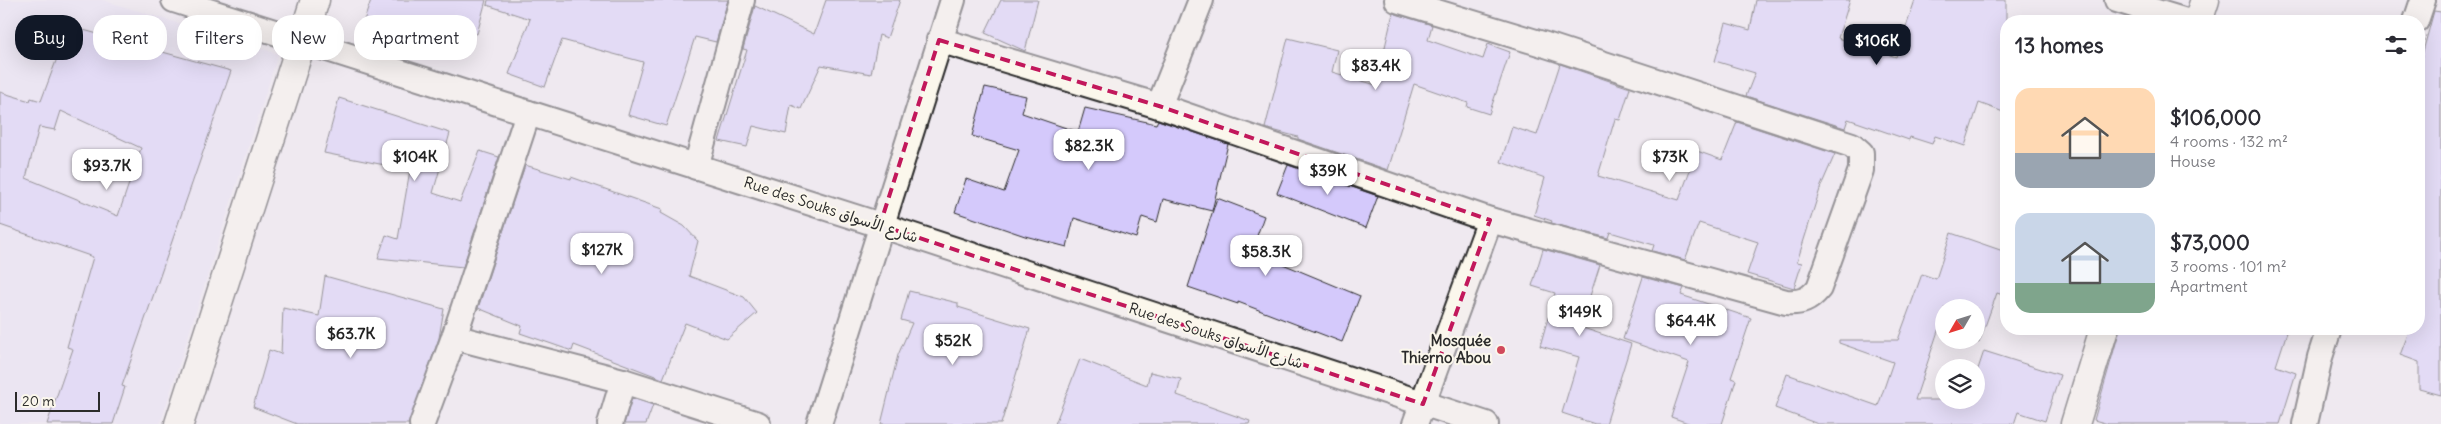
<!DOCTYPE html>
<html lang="en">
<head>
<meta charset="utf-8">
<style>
	body { margin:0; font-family:Delius,"Playpen Sans Arabic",sans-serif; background:#f7f7f7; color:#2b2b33; height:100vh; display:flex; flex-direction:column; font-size:19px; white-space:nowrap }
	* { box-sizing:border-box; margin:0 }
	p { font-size:16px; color:#7c7c81 }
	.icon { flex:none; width:28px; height:28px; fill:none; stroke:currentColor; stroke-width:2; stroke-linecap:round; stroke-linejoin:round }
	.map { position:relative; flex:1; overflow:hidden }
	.drawer { position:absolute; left:2000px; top:15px; width:425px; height:320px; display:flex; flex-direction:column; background:#fff; border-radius:20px; box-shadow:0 5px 20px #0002 }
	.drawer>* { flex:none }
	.guide { position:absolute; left:15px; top:15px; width:475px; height:45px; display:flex; gap:10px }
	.needle { width:32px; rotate:231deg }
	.controls { position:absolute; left:1935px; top:299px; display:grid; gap:10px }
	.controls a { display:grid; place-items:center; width:50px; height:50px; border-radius:50%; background:#fff; box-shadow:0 5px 20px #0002; font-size:25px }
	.scale { position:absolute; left:15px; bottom:12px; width:85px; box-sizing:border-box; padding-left:5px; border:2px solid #2b2b2b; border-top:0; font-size:14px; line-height:18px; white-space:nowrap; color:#2b2b2b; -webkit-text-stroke:4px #fbf7ec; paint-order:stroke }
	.price { position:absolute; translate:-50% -42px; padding:0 11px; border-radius:10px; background:#fff; color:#222; font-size:16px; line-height:32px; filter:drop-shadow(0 1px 2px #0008) }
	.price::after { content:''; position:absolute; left:50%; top:30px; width:15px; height:11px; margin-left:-8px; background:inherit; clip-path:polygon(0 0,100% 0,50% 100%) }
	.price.current { background:#111827; color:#fff }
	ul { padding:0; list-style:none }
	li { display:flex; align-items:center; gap:15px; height:125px; padding:0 15px }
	li span { display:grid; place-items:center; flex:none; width:140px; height:100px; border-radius:15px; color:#555 }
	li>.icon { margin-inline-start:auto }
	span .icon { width:60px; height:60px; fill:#fffc; stroke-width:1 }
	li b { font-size:21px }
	h2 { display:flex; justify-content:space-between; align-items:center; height:60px; padding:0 15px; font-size:21px }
	.chip { padding:0 18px; border-radius:20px; background:#fff; box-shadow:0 5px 20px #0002; font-size:18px; line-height:45px }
	.chip.current { background:#111827; color:#fff }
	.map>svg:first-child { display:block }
	.built { fill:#e7dff3 }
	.building { fill:#d4c9fb; stroke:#2b2b2b; fill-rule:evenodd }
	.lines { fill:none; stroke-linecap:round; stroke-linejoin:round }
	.street-casing { stroke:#2b2b2b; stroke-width:28 }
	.secondary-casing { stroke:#2b2b2b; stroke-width:31 }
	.street { stroke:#fbf7ec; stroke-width:24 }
	.secondary { stroke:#fbf7ec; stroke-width:28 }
	.marked { fill:none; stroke:#c2185b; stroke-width:4; stroke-dasharray:10 6; stroke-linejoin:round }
	.poi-dot { fill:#d1495b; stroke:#fbf7ec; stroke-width:2 }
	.labels { text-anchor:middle; stroke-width:4; stroke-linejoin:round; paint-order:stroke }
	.street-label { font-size:15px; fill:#2b2b2b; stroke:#fbf7ec }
	.poi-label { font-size:15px; font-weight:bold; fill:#2b2b2b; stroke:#fbf7ec; text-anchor:end }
</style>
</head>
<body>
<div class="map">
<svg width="2441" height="424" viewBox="0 0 2441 424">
	<rect width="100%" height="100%" fill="#efe9f0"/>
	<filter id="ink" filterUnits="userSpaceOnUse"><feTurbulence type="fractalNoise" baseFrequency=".02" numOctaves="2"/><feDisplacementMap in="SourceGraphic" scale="10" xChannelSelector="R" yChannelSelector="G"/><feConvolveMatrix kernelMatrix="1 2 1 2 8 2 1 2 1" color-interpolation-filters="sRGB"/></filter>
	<g filter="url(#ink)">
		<polygon class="built" points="0,0 102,0 278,54 160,424 0,424"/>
		<g class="building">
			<polygon points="371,0 486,0 477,34 424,19 414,51 360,32"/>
			<polygon points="488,0 728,0 716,42 695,37 666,126 628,115 643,62 562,40 545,87 509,74 530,19 487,5"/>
			<polygon points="826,0 900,0 887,38 879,35 871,74 821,65 801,109 791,105 786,134 753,126 747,147 719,141 747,50 743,49 755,6 814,34"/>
			<polygon points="1001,0 1038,0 1025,51 985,33"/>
			<polygon points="1756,0 1850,0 1838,38 1896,57 1915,0 2006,0 2006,113 1979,103 1965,146 1935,136 1932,144 1910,137 1909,140 1848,119 1845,128 1746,96 1755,73 1715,61 1726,23 1750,30"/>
			<polygon points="2434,11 2441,12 2441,395 2419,389 2419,362 2400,355 2410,329 2419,329 2419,66"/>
			<polygon points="1393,13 1432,25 1428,40 1483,59 1488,44 1510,52 1489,114 1467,107 1468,103 1414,84 1388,170 1298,139 1298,137 1265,128 1288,38 1337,50 1332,72 1376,85"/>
			<path d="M69,26L231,71L122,386L125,387L113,424H47L73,349L67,347L93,257L0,225V92L30,101L31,98L41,101ZM61,111L141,148L118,216L26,178L39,127L55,130Z"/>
			<polygon points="1560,64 1630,88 1620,120 1615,119 1598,176 1679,200 1697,151 1722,160 1737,122 1835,154 1821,186 1797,262 1802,263 1794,288 1747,274 1758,242 1699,223 1685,260 1652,251 1654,245 1610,232 1608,238 1551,223 1552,221 1534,215 1545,178 1501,162 1512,127 1537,135"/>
			<polygon points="985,87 1026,96 1022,113 1078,132 1085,108 1156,124 1158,120 1228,144 1212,211 1163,199 1157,222 1142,217 1136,238 1074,218 1067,247 1025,236 955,212 966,179 1004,192 1019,150 972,136"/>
			<polygon points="339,98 450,133 433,193 460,202 480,151 499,157 463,267 378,258 386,235 398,239 410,170 324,153"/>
			<polygon points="525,165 571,179 571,177 662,209 661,213 684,226 698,241 689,276 744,297 757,313 727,339 685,323 663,379 574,345 572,351 520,333 522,326 478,308"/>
			<polygon points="1288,165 1378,196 1366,228 1277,193"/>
			<polygon points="1217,198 1264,216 1252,250 1254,252 1360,296 1342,342 1238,302 1238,304 1188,287"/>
			<polygon points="1951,233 2006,252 2006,296 1997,293 1979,343 1970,340 1976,340 1976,308 1944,308 1944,330 1939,328 1915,400 1976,400 1976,375 1984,351 2060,375 2045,421 2018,412 2014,424 1818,424 1775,408 1787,374 1878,406 1893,362 1839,343 1839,340 1898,340 1922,274 1936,279"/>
			<polygon points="1543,249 1600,265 1580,327 1631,344 1606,424 1595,424 1562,413 1579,357 1540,346 1555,293 1532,286"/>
			<polygon points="325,276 444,309 439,338 409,424 297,424 253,407 269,350 281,354 283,308 319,316"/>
			<polygon points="1643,277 1684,288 1681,295 1751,318 1731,378 1736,380 1722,424 1691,424 1671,417 1689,362 1623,339"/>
			<polygon points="909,291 958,303 958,307 1030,329 1001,424 881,424 898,355 912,323 901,320"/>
			<polygon points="2120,329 2288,329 2276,366 2296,373 2280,424 2108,424 2094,420"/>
			<polygon points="1080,359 1147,385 1150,372 1181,379 1177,395 1250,421 1249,424 1055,424"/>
			<polygon points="632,398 653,405 646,424 624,424"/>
		</g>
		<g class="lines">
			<defs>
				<g id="street">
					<polyline points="174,0 880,225 1486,424"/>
					<polyline points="2117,0 2186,21"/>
					<polyline points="2416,21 2423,0"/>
					<path d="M939,40L1159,106L1490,220L1786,302C1802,303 1809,300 1819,288L1861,170V153L1852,145L1549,46L1397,0"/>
					<polyline points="1159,106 1201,0"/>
					<polyline points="696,167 742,0"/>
					<polyline points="454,337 623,381 758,424"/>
					<polyline points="422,424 454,337 528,113"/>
					<polyline points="610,424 623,381"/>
					<polyline points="819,424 953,0"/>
					<polyline points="1415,424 1490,220"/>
					<polyline points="2305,424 2320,357 2329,329"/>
				</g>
				<g id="secondary">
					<polyline points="2198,21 2205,0"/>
					<polyline points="179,424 315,0"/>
					<polyline points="2075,424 2104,329"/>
				</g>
			</defs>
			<use href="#street" class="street-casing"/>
			<use href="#secondary" class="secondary-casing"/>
			<use href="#street" class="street"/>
			<use href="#secondary" class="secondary"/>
		</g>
	</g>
	<path d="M0 0H2441V424H0ZM939,40L1159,106L1490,220L1423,404L880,225Z" fill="#efe9f0" fill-opacity=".55" fill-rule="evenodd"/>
	<path class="marked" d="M939,40L1159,106L1490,220L1423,404L880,225Z"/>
	<circle class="poi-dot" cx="1501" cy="350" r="5"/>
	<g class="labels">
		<g class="street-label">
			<text transform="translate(831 210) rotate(18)" y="5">Rue des Souks شارع الأسواق</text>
			<text transform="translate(1216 336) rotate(18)" y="5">Rue des Souks شارع الأسواق</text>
		</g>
		<g class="poi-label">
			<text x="1491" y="346">Mosquée<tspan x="1491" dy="17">Thierno Abou</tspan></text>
		</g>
	</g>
</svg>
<div class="controls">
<a><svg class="needle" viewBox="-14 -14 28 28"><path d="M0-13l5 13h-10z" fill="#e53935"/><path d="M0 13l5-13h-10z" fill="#7c7c81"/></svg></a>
<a><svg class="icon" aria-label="layers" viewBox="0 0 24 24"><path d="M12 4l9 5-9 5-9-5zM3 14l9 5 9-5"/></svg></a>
</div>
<div class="scale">20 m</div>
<b class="price current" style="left:1877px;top:66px">$106K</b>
<b class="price" style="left:1376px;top:91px">$83.4K</b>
<b class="price" style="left:1089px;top:171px">$82.3K</b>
<b class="price" style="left:415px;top:182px">$104K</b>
<b class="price" style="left:1670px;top:182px">$73K</b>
<b class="price" style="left:107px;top:191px">$93.7K</b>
<b class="price" style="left:1328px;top:196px">$39K</b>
<b class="price" style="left:602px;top:275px">$127K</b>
<b class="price" style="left:1266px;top:277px">$58.3K</b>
<b class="price" style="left:1580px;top:337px">$149K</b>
<b class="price" style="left:1691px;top:346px">$64.4K</b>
<b class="price" style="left:351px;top:359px">$63.7K</b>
<b class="price" style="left:953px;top:366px">$52K</b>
<div class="guide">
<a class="chip current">Buy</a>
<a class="chip">Rent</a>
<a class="chip">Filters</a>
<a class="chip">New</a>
<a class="chip">Apartment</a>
</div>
<section class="drawer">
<h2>13 homes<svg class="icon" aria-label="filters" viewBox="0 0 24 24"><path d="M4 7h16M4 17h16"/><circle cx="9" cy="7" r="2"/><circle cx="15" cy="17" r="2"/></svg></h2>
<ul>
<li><span style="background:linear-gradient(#ffd9b3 65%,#9aa5b1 0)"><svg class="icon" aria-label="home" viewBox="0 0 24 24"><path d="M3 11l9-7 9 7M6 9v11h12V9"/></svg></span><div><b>$106,000</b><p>4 rooms · 132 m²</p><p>House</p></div></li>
<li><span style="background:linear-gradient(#c9d6e8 70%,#7fa58c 0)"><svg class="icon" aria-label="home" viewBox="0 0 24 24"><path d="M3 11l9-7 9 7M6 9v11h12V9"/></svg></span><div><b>$73,000</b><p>3 rooms · 101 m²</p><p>Apartment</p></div></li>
</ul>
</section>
</div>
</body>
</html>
